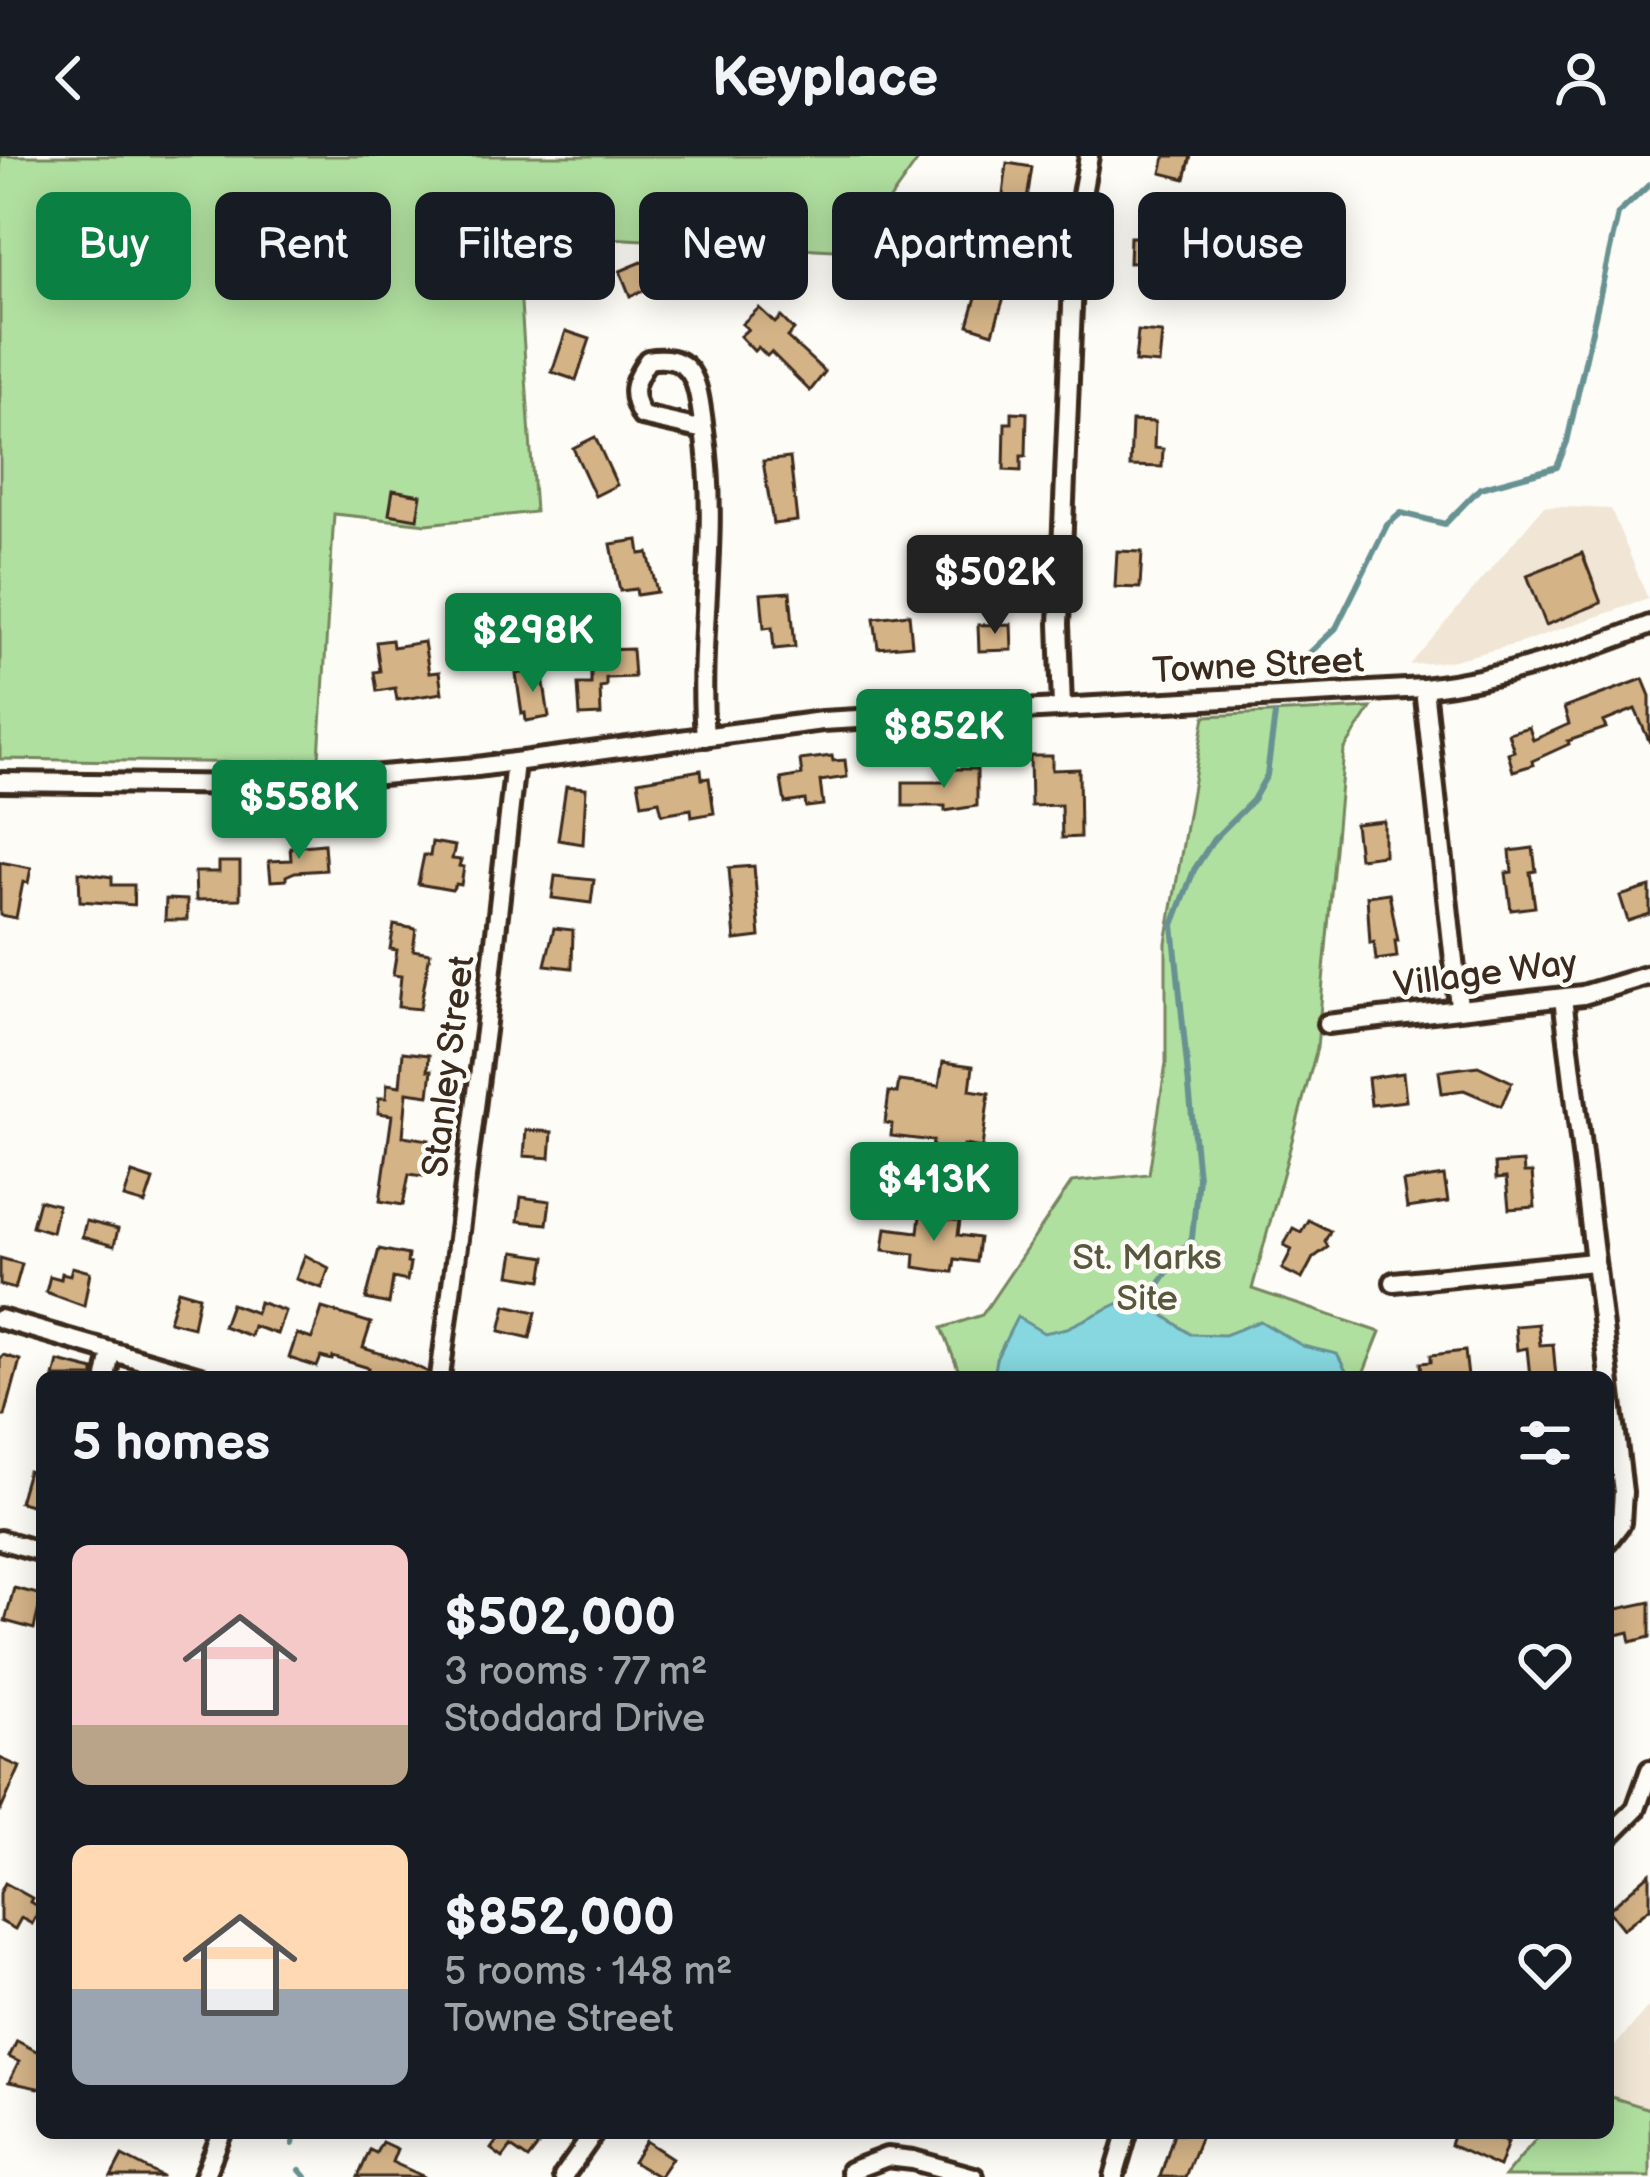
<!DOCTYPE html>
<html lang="en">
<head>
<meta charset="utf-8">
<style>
	body { margin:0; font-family:"Balsamiq Sans",sans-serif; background:#20242c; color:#f1f3f6; height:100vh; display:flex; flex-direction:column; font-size:45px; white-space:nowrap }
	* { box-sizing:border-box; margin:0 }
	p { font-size:39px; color:#9ea1a6 }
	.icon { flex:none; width:66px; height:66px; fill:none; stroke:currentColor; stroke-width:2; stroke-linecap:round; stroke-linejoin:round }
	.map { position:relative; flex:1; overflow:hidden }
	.side { position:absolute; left:36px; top:1215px; width:1578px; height:768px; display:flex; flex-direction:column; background:#171b24; border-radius:18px; box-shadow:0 6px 30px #0003 }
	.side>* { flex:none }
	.hud { position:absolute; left:36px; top:36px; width:1578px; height:108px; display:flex; gap:24px }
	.price { position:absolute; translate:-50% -102px; padding:0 27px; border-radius:12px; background:#0b8043; color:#fff; font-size:39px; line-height:78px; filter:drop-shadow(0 3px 6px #0008) }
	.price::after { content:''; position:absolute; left:50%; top:72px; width:36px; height:27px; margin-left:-18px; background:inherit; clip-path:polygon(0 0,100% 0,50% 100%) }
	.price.current { background:#222; color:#fff }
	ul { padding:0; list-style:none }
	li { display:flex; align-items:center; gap:36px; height:300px; padding:0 36px }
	li span { display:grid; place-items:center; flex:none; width:336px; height:240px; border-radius:18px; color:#555 }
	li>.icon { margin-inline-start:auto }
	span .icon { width:144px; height:144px; fill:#fffc; stroke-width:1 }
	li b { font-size:51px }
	h2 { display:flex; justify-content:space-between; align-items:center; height:144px; padding:0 36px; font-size:51px }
	.tag { padding:0 42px; border-radius:18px; background:#171b24; box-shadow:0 6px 30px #0003; font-size:42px; line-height:108px }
	.tag.current { background:#0b8043; color:#fff }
	header { display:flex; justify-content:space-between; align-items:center; height:156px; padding:0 36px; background:#171b24; font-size:54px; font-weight:700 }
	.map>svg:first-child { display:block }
	.built { fill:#f1e6d5 }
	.green { fill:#b0e0a0; stroke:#76855f; stroke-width:3 }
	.water { fill:#86d7df; stroke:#689292; stroke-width:3 }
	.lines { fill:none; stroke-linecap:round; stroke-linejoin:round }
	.stream { stroke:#689292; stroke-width:6 }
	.building { fill:#d4b387; stroke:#3b2a1e; stroke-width:3 }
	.minor-casing { stroke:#3b2a1e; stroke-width:26 }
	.minor { stroke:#fdfcf7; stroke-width:16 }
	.labels { text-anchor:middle; stroke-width:9; stroke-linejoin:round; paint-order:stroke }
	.street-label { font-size:36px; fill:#3b2a1e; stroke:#fdfcf7 }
	.park-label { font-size:36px; fill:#58583e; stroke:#fdfcf7 }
</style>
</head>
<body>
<header><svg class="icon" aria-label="back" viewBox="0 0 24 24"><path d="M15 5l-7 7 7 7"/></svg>Keyplace<svg class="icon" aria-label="person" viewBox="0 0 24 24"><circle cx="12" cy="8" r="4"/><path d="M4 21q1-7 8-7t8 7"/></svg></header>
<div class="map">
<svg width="1650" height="2021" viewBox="0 0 1650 2021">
	<rect width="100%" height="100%" fill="#fdfcf7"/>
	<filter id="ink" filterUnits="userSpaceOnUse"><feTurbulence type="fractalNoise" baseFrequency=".00833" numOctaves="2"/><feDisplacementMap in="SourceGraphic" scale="24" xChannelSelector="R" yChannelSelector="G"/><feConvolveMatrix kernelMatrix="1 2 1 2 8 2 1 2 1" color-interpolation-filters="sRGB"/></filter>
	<g filter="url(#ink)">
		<g class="built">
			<polygon points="1544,350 1611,353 1648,443 1517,488 1450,505 1410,509"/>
			<polygon points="1650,1849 1650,1953 1608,1941 1608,1898"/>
		</g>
		<g class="green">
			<polygon points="0,0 921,0 853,95 532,78 519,117 535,356 427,368 334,358 319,602 261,607 0,603"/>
			<polygon points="1371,552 1344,594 1317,892 1252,1133 1380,1176 1362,1221 961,1221 942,1172 982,1159 1072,1026 1149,1018 1166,907 1166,787 1205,560"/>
			<polygon points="1608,1940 1650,1953 1650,2021 1504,2021 1541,1977 1608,1977"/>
		</g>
		<polygon class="water" points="1119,1147 1154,1152 1190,1178 1225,1179 1260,1165 1303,1190 1337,1198 1346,1215 1343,1221 993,1221 996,1203 1017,1161 1044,1177 1067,1172"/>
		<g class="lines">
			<g class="stream">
				<polyline points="1296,510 1336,472 1387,369 1401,357 1445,368 1480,332 1557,311 1567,286 1618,58 1650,28"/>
				<polyline points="1139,1155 1192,1082 1198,1021 1173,769 1194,714 1214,683 1253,644 1267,619 1275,559"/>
				<polyline points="293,1988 295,1977"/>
				<polyline points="300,2014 306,2021"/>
			</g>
		</g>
		<g class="building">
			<polygon points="1165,0 1191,0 1185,23 1161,17"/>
			<polygon points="1007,7 1032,11 1026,50 1002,47"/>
			<polygon points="1130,81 1157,81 1157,96 1175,96 1174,112 1156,112 1157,106 1129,107"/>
			<polygon points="649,103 660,128 630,140 620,115"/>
			<polygon points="978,134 1004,141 993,177 968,169"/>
			<polygon points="759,152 775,167 781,161 794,174 787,181 825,216 810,235 771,196 767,200 758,191 754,195 740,180 748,173 742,168"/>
			<polygon points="566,175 590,183 576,224 552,216"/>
			<polygon points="1138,175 1162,177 1159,208 1135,206"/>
			<polygon points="1012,256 1027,257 1026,300 1021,300 1021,315 1004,314 1005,267 1012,267"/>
			<polygon points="1132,265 1155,266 1154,292 1163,293 1162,311 1130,310"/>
			<polygon points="595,281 617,329 595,340 573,292"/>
			<polygon points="790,302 797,365 773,368 763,305"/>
			<polygon points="393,334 421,339 417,363 389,358"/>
			<polygon points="638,384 640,398 648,397 657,436 637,439 636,433 620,435 611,388"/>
			<polygon points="1117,395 1142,396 1140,432 1115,431"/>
			<polygon points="1582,397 1601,447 1546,469 1527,419"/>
			<polygon points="790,436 795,491 774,493 772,471 764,472 761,438"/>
			<polygon points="909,458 912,489 878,492 874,462"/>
			<polygon points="1011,468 1012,494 979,495 978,469"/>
			<polygon points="392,484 393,491 424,486 429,517 439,516 442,537 397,544 395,532 377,535 374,516 380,515 376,486"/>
			<polygon points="632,493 634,521 606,522 606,530 600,531 601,559 580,560 578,528 591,528 591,513 601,512 600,494"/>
			<polygon points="542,514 549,561 526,565 525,557 522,558 516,518"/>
			<polygon points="1643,523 1650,540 1650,587 1635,553 1603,566 1606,572 1568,585 1569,588 1532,605 1533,609 1513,615 1508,597 1514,595 1508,577 1529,571 1533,584 1569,568 1564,552"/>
			<polygon points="832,600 833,605 845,604 847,621 820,625 823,649 806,651 805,644 785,647 781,623 802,619 800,604"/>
			<polygon points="1030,600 1052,600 1052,614 1079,613 1080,681 1062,682 1061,649 1031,650"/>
			<polygon points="944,613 977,613 977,650 945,655 945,650 903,650 903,626 945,626"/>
			<polygon points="701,614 702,623 709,622 714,657 692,661 691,653 662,658 659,645 642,648 638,625"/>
			<polygon points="566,630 586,632 583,688 558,684"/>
			<polygon points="1384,665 1384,699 1359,702 1355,668"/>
			<polygon points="432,686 455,690 452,703 461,704 459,710 464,711 461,729 456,728 452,734 418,728 424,699 430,700"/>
			<polygon points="324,688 326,714 295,716 286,720 286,724 271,725 269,705 291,704 290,691"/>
			<polygon points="1533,692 1536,715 1530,716 1535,751 1511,754 1506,717 1512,716 1510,695"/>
			<polygon points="0,706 31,712 28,727 23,726 16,762 0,759"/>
			<polygon points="219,706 240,706 240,743 196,744 195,716 219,716"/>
			<polygon points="754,710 760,781 735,784 729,712"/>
			<polygon points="79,716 112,721 112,729 134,729 134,749 80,745"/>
			<polygon points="555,720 594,724 591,747 552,742"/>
			<polygon points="1650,731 1650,758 1628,765 1620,740"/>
			<polygon points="1389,737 1398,785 1395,785 1397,801 1376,804 1374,786 1370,787 1367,740"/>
			<polygon points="166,743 187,744 187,764 165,764"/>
			<polygon points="394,769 416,773 413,794 430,797 420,853 398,851 401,820 393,819 397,794 390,793"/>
			<polygon points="554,772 573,774 572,812 545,809"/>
			<polygon points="403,896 429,899 428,914 432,914 429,939 407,936 403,980 429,984 423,1020 409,1018 403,1049 380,1045 392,959 378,957 379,942 386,942 387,928 400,930"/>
			<polygon points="943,906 973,910 970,934 989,937 982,992 964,989 960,1014 930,1010 933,985 891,980 892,968 885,967 889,936 897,937 899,925 939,930"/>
			<polygon points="1478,910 1512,926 1501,950 1464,934 1442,937 1439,915"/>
			<polygon points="1403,917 1406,945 1371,949 1368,922"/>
			<polygon points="526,974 552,976 550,1002 524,1000"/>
			<polygon points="1523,1006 1524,1017 1532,1017 1535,1051 1509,1053 1506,1022 1496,1023 1495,1008"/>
			<polygon points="132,1017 153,1024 145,1048 124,1042"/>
			<polygon points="1444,1020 1448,1046 1407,1052 1403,1026"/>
			<polygon points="521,1041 550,1045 547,1068 518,1065"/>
			<polygon points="39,1044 58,1049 52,1076 32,1070"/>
			<polygon points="920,1060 960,1065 958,1079 979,1082 976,1106 955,1103 953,1116 934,1114 914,1111 915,1098 883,1094 886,1072 918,1076"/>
			<polygon points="1308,1064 1330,1075 1325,1085 1328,1091 1313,1102 1302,1123 1282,1113 1292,1093 1284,1089 1293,1072 1301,1076"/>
			<polygon points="86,1065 118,1073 114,1090 82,1081"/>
			<polygon points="379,1093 408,1099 407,1107 410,1108 407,1125 393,1122 389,1148 366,1143"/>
			<polygon points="514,1096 546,1101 542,1124 510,1119"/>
			<polygon points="305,1099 329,1112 322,1132 296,1123"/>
			<polygon points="0,1102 22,1108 15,1133 0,1129"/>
			<polygon points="72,1111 90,1116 84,1150 46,1136 50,1120 61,1123 62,1117 70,1119"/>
			<polygon points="178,1134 199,1140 193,1171 169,1165"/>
			<polygon points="259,1146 285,1155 277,1178 253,1170 250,1180 223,1170 231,1148 256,1157"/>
			<polygon points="506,1149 536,1156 530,1182 500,1175"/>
			<polygon points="322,1152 371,1167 363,1192 404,1205 428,1216 427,1221 366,1221 369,1212 333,1201 332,1204 321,1201 317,1211 289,1202 297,1178 312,1183"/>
			<polygon points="1538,1168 1540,1189 1553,1188 1556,1221 1530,1221 1527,1192 1517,1194 1515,1170"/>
			<polygon points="1465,1195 1468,1221 1422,1221 1421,1207 1431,1206 1431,1199"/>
			<polygon points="3,1199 20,1204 5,1260 0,1260 0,1202"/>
			<polygon points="58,1205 94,1214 94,1221 54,1221"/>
			<polygon points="28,1315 42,1319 42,1352 19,1346"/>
			<polygon points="14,1432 42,1439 34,1473 5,1465"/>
			<polygon points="1650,1446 1650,1481 1631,1486 1629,1476 1608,1481 1608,1455"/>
			<polygon points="0,1602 20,1611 0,1656"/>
			<polygon points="1650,1717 1650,1752 1623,1773 1608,1754"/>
			<polygon points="5,1727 32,1742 30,1746 40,1752 32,1768 21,1762 15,1773 0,1765 0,1737"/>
			<polygon points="17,1885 42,1898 42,1933 9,1926 19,1906 9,1901"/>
			<polygon points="492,1977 548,1977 528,2003 511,1991 503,2002 491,1993 499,1982"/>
			<polygon points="1174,1977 1202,1977 1185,2021 1160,2021"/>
			<polygon points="1454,1977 1482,1977 1508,1986 1499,2011 1450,1989"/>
			<polygon points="646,1985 672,2002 659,2021 633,2006"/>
			<polygon points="382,1986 397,1993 392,2006 425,2021 358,2021 370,1994 376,1997"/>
			<polygon points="122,2000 163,2021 111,2021"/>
		</g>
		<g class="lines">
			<defs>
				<g id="minor">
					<path d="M704,274C698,236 699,195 648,204C634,225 628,236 642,260L704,274C720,381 697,476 705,581"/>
					<polyline points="1424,532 1459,850"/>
					<polyline points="1062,551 1059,468 1075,77 1089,0"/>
					<path d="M0,626L262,629L477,611L822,565L1424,532C1503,523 1576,498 1650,469"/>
					<polyline points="1563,842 1623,1336 1621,1367 1608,1384"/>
					<polyline points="1327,868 1583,839 1650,819"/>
					<polyline points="1394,1126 1593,1106"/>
					<polyline points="0,1163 200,1221"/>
					<polyline points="106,1221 111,1196"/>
					<polyline points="440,1221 485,875 515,606"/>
					<polyline points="0,1384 42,1396"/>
					<polyline points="1608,1681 1636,1653 1650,1614"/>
					<polyline points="850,2015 887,2001 913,2004 974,2021"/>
					<polyline points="204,2021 222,1977"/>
					<polyline points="563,2021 594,1977"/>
					<polyline points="1114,2021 1127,1977"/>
				</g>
			</defs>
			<use href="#minor" class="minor-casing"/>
			<use href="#minor" class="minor"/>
		</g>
	</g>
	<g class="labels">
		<g class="street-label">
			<text transform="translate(1258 508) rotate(-3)" y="13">Towne Street</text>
			<text transform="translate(1485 816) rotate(-7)" y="13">Village Way</text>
			<text transform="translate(447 910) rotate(-83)" y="13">Stanley Street</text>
		</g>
		<g class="park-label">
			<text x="1147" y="1113">St. Marks<tspan x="1147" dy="41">Site</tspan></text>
		</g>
	</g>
</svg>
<b class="price current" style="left:995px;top:481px">$502K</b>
<b class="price" style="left:533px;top:539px">$298K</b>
<b class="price" style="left:944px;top:635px">$852K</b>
<b class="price" style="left:299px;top:706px">$558K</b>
<b class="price" style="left:934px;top:1088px">$413K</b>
<div class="hud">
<a class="tag current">Buy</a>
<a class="tag">Rent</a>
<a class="tag">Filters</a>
<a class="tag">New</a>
<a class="tag">Apartment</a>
<a class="tag">House</a>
</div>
<section class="side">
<h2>5 homes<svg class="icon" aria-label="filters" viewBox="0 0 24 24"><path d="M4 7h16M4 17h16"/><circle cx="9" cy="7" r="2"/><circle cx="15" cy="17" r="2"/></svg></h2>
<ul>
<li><span style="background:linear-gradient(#f6c9c9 75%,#b9a48a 0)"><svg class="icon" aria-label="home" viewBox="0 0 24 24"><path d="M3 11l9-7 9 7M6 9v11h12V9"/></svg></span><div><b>$502,000</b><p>3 rooms · 77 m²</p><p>Stoddard Drive</p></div><svg class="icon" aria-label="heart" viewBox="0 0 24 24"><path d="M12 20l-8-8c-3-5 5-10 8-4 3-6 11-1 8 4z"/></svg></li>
<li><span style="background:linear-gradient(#ffd9b3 60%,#9aa5b1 0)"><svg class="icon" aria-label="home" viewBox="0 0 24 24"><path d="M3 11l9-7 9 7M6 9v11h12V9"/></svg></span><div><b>$852,000</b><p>5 rooms · 148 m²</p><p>Towne Street</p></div><svg class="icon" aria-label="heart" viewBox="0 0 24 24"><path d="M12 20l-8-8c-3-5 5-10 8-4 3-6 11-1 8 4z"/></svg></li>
</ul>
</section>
</div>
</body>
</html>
